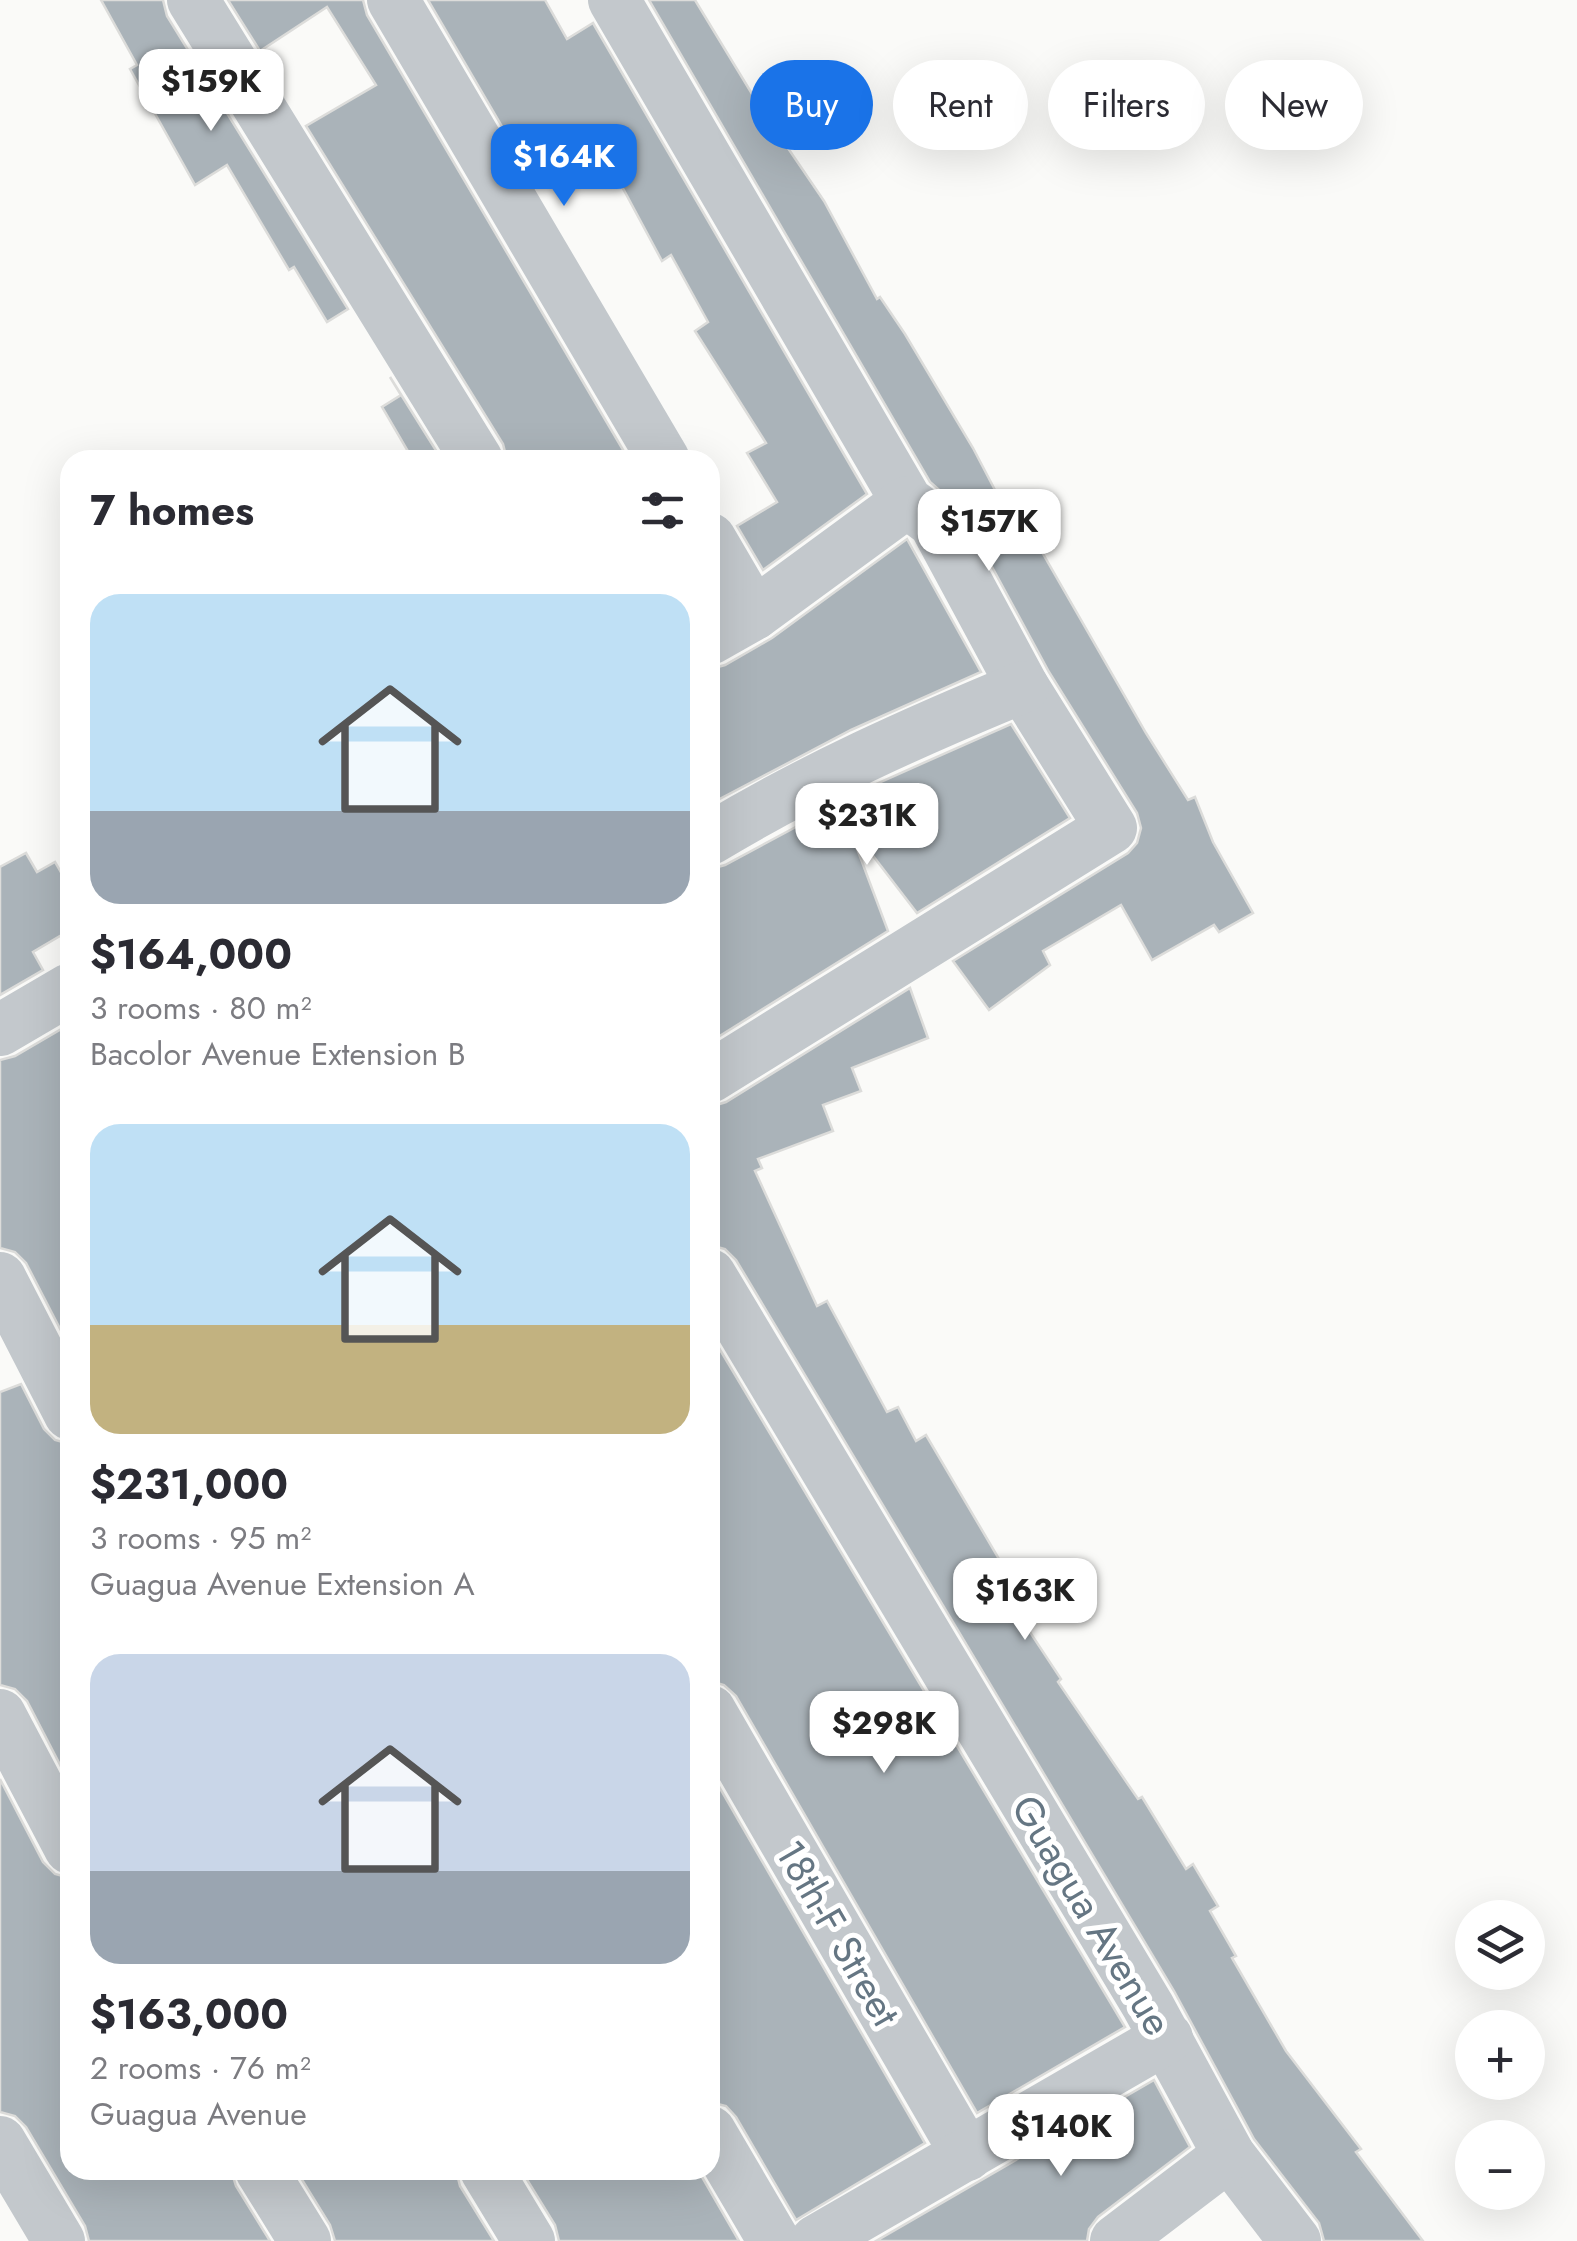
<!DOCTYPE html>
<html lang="en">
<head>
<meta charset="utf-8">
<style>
	body { margin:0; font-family:Jost,sans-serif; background:#f7f7f7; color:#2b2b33; height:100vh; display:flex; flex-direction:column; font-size:38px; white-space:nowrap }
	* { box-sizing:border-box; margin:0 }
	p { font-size:32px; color:#7c7c81 }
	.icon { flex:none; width:55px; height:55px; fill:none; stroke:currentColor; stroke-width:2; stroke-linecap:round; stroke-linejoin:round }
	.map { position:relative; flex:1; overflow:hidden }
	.panel { position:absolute; left:60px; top:450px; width:660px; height:1730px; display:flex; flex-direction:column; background:#fff; border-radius:30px; box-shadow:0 10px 40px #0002 }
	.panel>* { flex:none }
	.guide { position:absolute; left:750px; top:60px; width:675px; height:90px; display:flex; gap:20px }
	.tools { position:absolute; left:1455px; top:1900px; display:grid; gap:20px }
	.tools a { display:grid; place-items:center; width:90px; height:90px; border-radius:50%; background:#fff; box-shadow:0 10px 40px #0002; font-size:50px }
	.price { position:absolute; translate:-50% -85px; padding:0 22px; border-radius:20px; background:#fff; color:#222; font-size:32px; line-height:65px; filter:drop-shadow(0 2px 5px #0008) }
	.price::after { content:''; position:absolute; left:50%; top:60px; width:30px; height:22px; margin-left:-15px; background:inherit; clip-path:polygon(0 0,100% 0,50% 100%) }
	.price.selected { background:#1a73e8; color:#fff }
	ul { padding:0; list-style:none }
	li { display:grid; align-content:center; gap:20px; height:530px; padding:0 30px }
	li span { display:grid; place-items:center; height:310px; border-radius:30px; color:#555 }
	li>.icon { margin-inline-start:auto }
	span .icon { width:180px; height:180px; fill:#fffc; stroke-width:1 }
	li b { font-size:42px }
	h2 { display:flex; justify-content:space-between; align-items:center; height:120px; padding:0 30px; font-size:42px }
	.chip { padding:0 35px; border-radius:45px; background:#fff; box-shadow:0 10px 40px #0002; font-size:35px; line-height:90px }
	.chip.selected { background:#1a73e8; color:#fff }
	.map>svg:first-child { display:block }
	.building { fill:#aab3b9; stroke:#dcdcda; stroke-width:2.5 }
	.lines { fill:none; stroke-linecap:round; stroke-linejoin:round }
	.minor { stroke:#c3c8cc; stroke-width:52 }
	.labels { text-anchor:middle; stroke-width:10; stroke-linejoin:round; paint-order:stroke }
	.street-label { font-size:40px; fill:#657683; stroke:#fff }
</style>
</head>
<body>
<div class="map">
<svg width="1577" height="2241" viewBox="0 0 1577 2241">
	<rect width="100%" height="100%" fill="#fafaf8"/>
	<g class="building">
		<polygon points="101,0 163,0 167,16 348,309 327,322 294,267 289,270 227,165 195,185 130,69 137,65"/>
		<polygon points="228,0 363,0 367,15 629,460 507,460 503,444 306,126 376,85 327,7 260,51"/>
		<polygon points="428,0 545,0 567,39 593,23 867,494 763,570 737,526 777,502 747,453 766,443 695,331 708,322 671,255 662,261 598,142 532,178"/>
		<polygon points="649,0 695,0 760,107 824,201 877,299 880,297 905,334 973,448 1006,511 1011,508 1027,535 1031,533 1146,733 1188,800 1195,797 1213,842 1253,913 1219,932 1214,925 1152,960 1121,905 1043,951 1050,965 989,1010 953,961 1128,853 1137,843 1141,828 1137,813 1049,672 960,508 930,482"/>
		<polygon points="390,377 442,460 413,460 382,407 401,395"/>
		<polygon points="907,539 981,672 851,730 710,804 710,669 725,665 772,638"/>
		<polygon points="1011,724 1070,818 917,913 847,822 888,931 710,1042 710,869 725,865 876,784"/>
		<polygon points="26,853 37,872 55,862 70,888 70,930 33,952 43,970 0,995 0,867"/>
		<polygon points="910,988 928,1038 852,1068 861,1091 823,1105 833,1131 758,1159 762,1168 755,1171 817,1306 827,1301 887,1412 898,1407 916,1441 926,1435 1019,1593 1008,1599 1061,1679 1058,1682 1138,1799 1142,1797 1186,1869 1193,1864 1218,1906 1210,1911 1236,1956 1232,1958 1286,2051 1361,2149 1356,2152 1423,2241 1324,2241 1319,2223 1254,2139 1174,1991 736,1260 725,1249 710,1245 710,1107 726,1102"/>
		<polygon points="70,1024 70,1348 26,1263 15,1252 0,1248 0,1060 15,1056"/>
		<polygon points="710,1333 1125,2027 977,2113 736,1696 724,1685 710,1681"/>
		<polygon points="21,1384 44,1429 55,1440 70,1444 70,1784 27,1701 15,1689 0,1685 0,1392"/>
		<polygon points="710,1771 925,2143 796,2220 736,2117 726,2106 710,2102"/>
		<polygon points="0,1779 43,1862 55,1874 70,1878 70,2170 231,2170 236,2186 270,2241 89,2241 85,2226 26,2127 15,2116 0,2112"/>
		<polygon points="1154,2080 1190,2147 1098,2217 1089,2229 1087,2241 876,2241"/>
		<polygon points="296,2170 456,2170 460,2186 494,2241 335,2241 330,2225"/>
		<polygon points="521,2170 698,2170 739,2241 559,2241 555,2225"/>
	</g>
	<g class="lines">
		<g class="minor">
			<polyline points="193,0 477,460"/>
			<polyline points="393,0 664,460"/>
			<polyline points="614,0 907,502 934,522 1023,687 1111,828 710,1077"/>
			<polyline points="710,539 754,614"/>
			<polyline points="710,639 754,614 907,502"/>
			<path d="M710,839C811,778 914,732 1023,687"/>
			<polyline points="0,1030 70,989"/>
			<polyline points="710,1275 1148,2006 1229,2155 1295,2241"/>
			<polyline points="0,1278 70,1414"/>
			<polyline points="710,1711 967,2155"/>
			<polyline points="0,1715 70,1848"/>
			<polyline points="710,2132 774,2241"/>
			<polyline points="0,2142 59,2241"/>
			<polyline points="261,2170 305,2241"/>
			<polyline points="486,2170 529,2241"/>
			<polyline points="816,2241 1167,2038"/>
			<polyline points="1116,2241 1229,2155"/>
		</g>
	</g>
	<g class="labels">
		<g class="street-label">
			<text transform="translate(1092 1915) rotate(59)" y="14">Guagua Avenue</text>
			<text transform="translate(838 1933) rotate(60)" y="14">18th-F Street</text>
		</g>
	</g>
</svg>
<div class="tools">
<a><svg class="icon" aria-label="layers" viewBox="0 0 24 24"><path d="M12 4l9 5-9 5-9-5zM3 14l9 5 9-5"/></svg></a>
<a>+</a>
<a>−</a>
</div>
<b class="price" style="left:211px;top:134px">$159K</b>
<b class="price selected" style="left:564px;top:209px">$164K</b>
<b class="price" style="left:989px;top:574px">$157K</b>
<b class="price" style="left:867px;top:868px">$231K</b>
<b class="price" style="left:1025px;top:1643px">$163K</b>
<b class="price" style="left:884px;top:1776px">$298K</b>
<b class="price" style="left:1061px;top:2179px">$140K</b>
<div class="guide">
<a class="chip selected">Buy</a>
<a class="chip">Rent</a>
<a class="chip">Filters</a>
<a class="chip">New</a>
</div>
<section class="panel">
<h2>7 homes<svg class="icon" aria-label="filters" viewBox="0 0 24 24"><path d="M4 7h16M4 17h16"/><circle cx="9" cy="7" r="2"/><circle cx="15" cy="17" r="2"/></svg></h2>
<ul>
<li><span style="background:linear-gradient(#bfe0f5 70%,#9aa5b1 0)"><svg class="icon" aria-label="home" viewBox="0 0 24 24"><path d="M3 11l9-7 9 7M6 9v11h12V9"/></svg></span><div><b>$164,000</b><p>3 rooms · 80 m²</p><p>Bacolor Avenue Extension B</p></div></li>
<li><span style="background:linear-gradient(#bfe0f5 65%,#c2b280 0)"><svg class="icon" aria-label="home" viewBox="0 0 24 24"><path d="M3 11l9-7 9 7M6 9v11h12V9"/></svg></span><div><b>$231,000</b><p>3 rooms · 95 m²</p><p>Guagua Avenue Extension A</p></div></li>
<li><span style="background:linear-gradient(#c9d6e8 70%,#9aa5b1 0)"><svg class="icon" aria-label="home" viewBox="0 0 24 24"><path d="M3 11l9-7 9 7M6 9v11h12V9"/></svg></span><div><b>$163,000</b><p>2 rooms · 76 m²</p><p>Guagua Avenue</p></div></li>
</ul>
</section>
</div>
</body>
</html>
